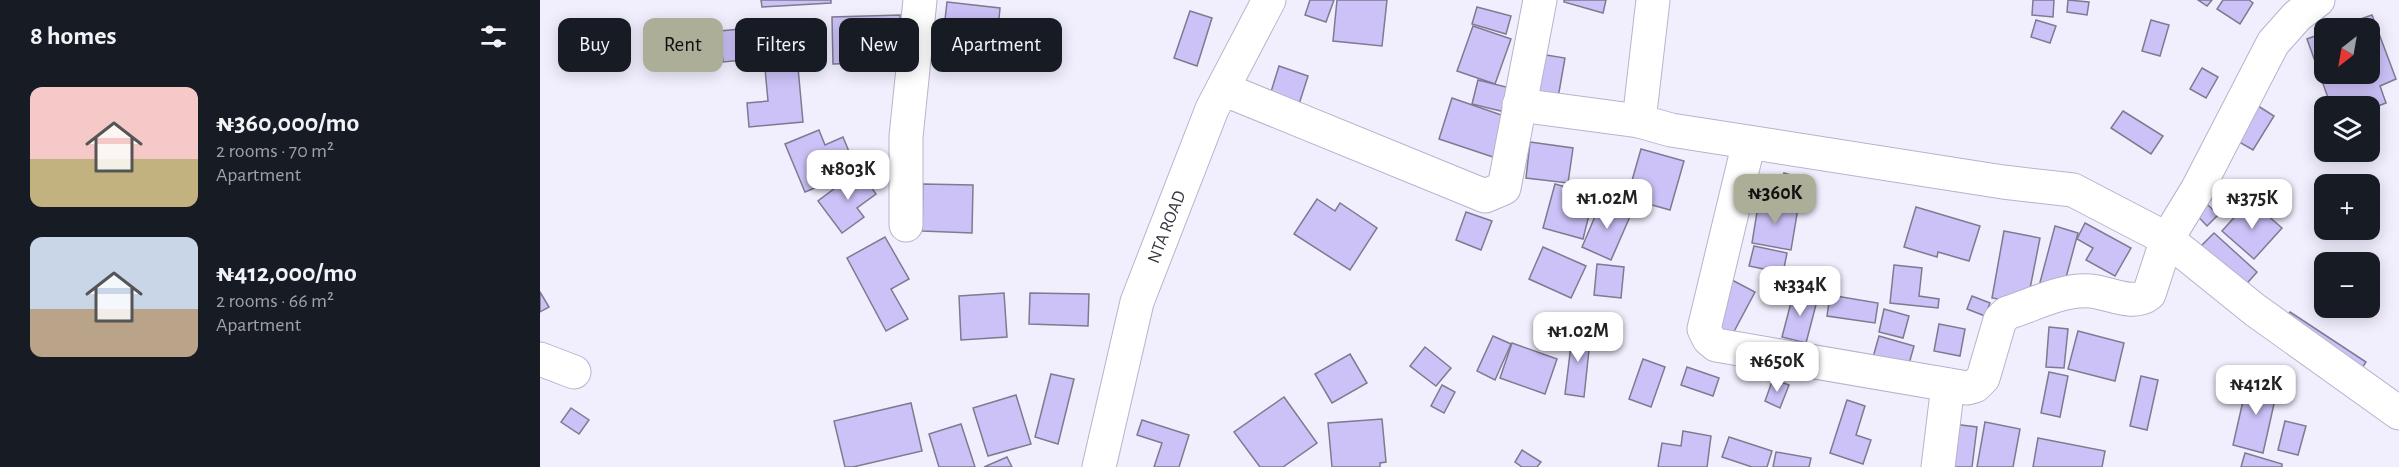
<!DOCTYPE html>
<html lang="en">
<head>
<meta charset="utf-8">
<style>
	body { margin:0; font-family:"Alegreya Sans",sans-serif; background:#242831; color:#f1f3f6; height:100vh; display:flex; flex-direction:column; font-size:22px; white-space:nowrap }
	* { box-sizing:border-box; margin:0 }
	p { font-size:20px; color:#9ea1a6 }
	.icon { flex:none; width:33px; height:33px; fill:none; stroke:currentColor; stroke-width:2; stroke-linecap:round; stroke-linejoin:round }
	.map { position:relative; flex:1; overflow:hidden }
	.drawer { display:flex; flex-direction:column; background:#171b24; width:540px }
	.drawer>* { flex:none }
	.top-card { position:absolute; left:18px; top:18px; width:570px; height:54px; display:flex; gap:12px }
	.needle { width:39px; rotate:211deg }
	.tools { position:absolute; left:1774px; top:18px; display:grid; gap:12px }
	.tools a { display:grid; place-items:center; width:66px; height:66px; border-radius:12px; background:#171b24; box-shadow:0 3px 15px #0003; font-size:30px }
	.price { position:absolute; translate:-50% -51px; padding:0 14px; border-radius:12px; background:#fff; color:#222; font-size:20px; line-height:39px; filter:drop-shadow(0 2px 3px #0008) }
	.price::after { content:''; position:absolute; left:50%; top:36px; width:18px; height:14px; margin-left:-9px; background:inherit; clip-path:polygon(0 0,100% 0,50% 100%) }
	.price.current { background:#acae98; color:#111 }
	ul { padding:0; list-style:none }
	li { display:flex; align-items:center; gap:18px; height:150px; padding:0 30px }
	li span { display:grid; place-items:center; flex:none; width:168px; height:120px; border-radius:12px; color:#555 }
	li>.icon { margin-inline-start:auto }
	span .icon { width:72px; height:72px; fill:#fffc; stroke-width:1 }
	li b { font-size:26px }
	h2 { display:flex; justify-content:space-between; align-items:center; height:72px; padding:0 30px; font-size:26px }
	.pill { padding:0 21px; border-radius:12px; background:#171b24; box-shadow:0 3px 15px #0003; font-size:21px; line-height:54px }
	.pill.current { background:#acae98; color:#111 }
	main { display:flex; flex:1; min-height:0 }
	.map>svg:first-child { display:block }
	.building { fill:#ccc2f8; stroke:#7e7a90; stroke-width:1.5 }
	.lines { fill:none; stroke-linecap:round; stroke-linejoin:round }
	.minor-casing { stroke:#b7b3cb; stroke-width:35 }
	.minor { stroke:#fff; stroke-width:33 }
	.labels { text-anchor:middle; stroke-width:4.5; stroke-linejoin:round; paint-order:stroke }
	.street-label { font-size:18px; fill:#383640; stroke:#fff }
</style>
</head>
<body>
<main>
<section class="drawer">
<h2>8 homes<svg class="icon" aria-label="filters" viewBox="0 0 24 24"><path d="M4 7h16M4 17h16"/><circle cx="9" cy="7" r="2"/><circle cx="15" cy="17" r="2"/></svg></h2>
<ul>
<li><span style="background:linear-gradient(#f6c9c9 60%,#c2b280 0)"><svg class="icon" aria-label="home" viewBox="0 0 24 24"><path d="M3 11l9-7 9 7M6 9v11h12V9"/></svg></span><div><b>₦360,000/mo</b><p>2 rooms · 70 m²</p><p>Apartment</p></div></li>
<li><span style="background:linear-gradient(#c9d6e8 60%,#b9a48a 0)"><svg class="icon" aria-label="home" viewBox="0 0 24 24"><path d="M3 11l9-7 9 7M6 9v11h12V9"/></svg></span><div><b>₦412,000/mo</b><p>2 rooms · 66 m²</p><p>Apartment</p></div></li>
</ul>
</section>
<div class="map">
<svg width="1859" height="467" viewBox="0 0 1859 467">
	<rect width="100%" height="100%" fill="#f1effe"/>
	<g class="building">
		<polygon points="221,0 291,0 291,3 222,7"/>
		<polygon points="770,0 794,0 786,22 765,15"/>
		<polygon points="797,0 847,0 842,46 793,41"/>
		<polygon points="1024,0 1066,0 1063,13 1024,2"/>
		<polygon points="1493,0 1514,0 1513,17 1492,15"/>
		<polygon points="1528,0 1549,2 1547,15 1527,12"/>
		<polygon points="1658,0 1672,0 1667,6"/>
		<polygon points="1683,0 1709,0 1713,3 1700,24 1677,9"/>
		<polygon points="407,2 460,8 455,61 401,55"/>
		<polygon points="937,7 971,16 966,34 932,24"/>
		<polygon points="650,11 672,18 657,66 634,58"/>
		<polygon points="360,15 362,62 293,64 292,17"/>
		<polygon points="1832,15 1856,79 1840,86 1846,103 1830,109 1830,106 1816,106 1813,98 1791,106 1767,39 1785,32 1785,74 1830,74 1830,28 1795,28"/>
		<polygon points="1496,20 1516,26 1510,43 1491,37"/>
		<polygon points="1611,20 1629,25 1620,56 1602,51"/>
		<polygon points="254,24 263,122 209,127 207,103 228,101 224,58 183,62 180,31"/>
		<polygon points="933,26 971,39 955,84 917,71"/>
		<polygon points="468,49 497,52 495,66 467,63"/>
		<polygon points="1000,54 1025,58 1016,109 990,104"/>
		<polygon points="739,66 768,76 754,120 725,111"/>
		<polygon points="1662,68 1678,77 1666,98 1650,89"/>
		<polygon points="938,80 974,89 969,113 932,104"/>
		<polygon points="912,98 970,118 956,158 899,139"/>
		<polygon points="1715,104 1734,116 1713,150 1694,139"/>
		<polygon points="1583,111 1623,136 1611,154 1571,128"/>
		<polygon points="279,130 285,145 303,137 317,171 265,192 245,144"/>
		<polygon points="990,142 1033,148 1028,183 986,178"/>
		<polygon points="1101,149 1144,161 1130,210 1087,198"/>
		<polygon points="319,170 336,194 317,208 324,217 302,233 278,201"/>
		<polygon points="1244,173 1262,178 1257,192 1239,186"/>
		<polygon points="383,184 433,185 432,233 382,231"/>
		<polygon points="1015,184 1054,195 1043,239 1003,228"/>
		<polygon points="1661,198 1678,215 1667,226 1650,208"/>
		<polygon points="777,199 795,211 800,203 837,228 810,270 754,234"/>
		<polygon points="1062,200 1092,212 1071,260 1042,247"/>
		<polygon points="1219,200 1258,208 1251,250 1212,243"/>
		<polygon points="1710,200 1742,228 1714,259 1682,231"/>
		<polygon points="1376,207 1440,226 1429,261 1398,252 1397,257 1364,247"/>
		<polygon points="926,212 952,221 941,250 916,240"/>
		<polygon points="1545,223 1591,248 1575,276 1546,260 1553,248 1537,239"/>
		<polygon points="1515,226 1538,233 1521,296 1498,290"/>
		<polygon points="1464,231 1500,238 1487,304 1452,298"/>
		<polygon points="1674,233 1717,272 1703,288 1659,248"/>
		<polygon points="345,237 369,279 351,289 368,319 346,331 307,258"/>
		<polygon points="1214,246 1247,253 1243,273 1209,266"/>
		<polygon points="1003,247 1046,266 1031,298 989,279"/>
		<polygon points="1057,264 1084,267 1081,298 1054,295"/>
		<polygon points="1354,265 1382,268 1379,296 1399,299 1398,308 1350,303"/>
		<polygon points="1192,280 1215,292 1182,354 1160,342"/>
		<polygon points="1254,291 1278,297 1266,343 1242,337"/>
		<polygon points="0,292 9,307 0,312"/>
		<polygon points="464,293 467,337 421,340 419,296"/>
		<polygon points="490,293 549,294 548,326 489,324"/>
		<polygon points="1290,295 1338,303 1335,323 1287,316"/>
		<polygon points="1432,296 1450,303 1445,316 1427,309"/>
		<polygon points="1344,309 1369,316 1363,338 1339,332"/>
		<polygon points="1750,312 1826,362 1812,383 1736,333"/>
		<polygon points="1399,324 1425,329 1420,356 1394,351"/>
		<polygon points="1509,327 1528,329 1524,368 1506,367"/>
		<polygon points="1033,329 1051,331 1044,397 1025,394"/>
		<polygon points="1538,331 1584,343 1575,381 1528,369"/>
		<polygon points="953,336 971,344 955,380 937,371"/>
		<polygon points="1339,336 1374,346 1365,378 1330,368"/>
		<polygon points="972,343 1017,359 1005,394 960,378"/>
		<polygon points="885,347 911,368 896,386 870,366"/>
		<polygon points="810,354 827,383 792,403 775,374"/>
		<polygon points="1103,359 1125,367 1111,407 1089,399"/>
		<polygon points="1147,367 1179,378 1173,396 1141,385"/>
		<polygon points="1509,372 1528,376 1520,417 1501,413"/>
		<polygon points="511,374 534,379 518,444 495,437"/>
		<polygon points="1601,376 1618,380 1607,430 1590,426"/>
		<polygon points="1233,379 1249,385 1240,408 1225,401"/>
		<polygon points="1708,379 1738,386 1723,453 1693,445"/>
		<polygon points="902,385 915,392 904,413 891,406"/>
		<polygon points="476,395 491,444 448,456 433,408"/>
		<polygon points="744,397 777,443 743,467 720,467 694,432"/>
		<polygon points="1307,400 1325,406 1316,435 1331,440 1323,464 1290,453"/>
		<polygon points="371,403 382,451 313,467 305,467 294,421"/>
		<polygon points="31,408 49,420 39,434 21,422"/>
		<polygon points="842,419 846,462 840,463 840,467 792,467 788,423"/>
		<polygon points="602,420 649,435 639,467 614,467 622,443 597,435"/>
		<polygon points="1745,421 1766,426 1758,455 1738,450"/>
		<polygon points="1397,422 1437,427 1432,467 1392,467"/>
		<polygon points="1445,422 1480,429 1473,467 1437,467"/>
		<polygon points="421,424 435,467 399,467 389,434"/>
		<polygon points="1143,431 1171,436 1167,467 1118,467 1122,443 1141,446"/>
		<polygon points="1189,437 1232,451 1227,467 1212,467 1182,457"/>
		<polygon points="1498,438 1565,451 1562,467 1493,467"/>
		<polygon points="982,450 1001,462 997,467 982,467 975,462"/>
		<polygon points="1236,452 1271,458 1269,467 1233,467"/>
		<polygon points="1705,453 1742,464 1742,467 1701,467"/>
		<polygon points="467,457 472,467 444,467"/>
	</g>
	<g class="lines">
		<defs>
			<g id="minor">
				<path d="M1113,0L1099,121L1131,130L1463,182L1533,190L1627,239L1609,294C1593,307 1568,292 1550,291C1522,289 1493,305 1467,313L1460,320L1443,378L1435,386L1427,388L1176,345L1169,339L1164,329L1209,142"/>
				<polyline points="1778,0 1757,16 1733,43 1657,190 1627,239 1715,310 1859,413"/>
				<polyline points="683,89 945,196 964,188 1000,0"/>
				<polyline points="979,105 1099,121"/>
				<polyline points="366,225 366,137 380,0"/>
				<polyline points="0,359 34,372"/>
				<path id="s1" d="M559,467L597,302L672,109L729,0"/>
				<polyline points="1398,467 1408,385"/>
			</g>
		</defs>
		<use href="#minor" class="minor-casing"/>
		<use href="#minor" class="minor"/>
	</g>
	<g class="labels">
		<g class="street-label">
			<text dy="6" stroke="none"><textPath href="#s1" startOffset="250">NTA ROAD</textPath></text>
		</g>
	</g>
</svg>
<div class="tools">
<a><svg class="needle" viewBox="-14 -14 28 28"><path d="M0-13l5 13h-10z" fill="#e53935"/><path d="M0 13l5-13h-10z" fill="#9ea1a6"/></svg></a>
<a><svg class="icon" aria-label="layers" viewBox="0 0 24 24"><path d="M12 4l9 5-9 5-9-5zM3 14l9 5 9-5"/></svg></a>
<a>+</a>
<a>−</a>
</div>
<b class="price" style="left:308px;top:201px">₦803K</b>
<b class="price current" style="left:1235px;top:225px">₦360K</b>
<b class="price" style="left:1067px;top:230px">₦1.02M</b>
<b class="price" style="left:1712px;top:230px">₦375K</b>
<b class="price" style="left:1260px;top:317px">₦334K</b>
<b class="price" style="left:1038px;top:363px">₦1.02M</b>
<b class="price" style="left:1237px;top:393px">₦650K</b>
<b class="price" style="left:1716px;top:416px">₦412K</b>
<div class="top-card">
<a class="pill">Buy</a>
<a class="pill current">Rent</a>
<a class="pill">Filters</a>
<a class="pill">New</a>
<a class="pill">Apartment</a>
</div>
</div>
</main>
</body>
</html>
